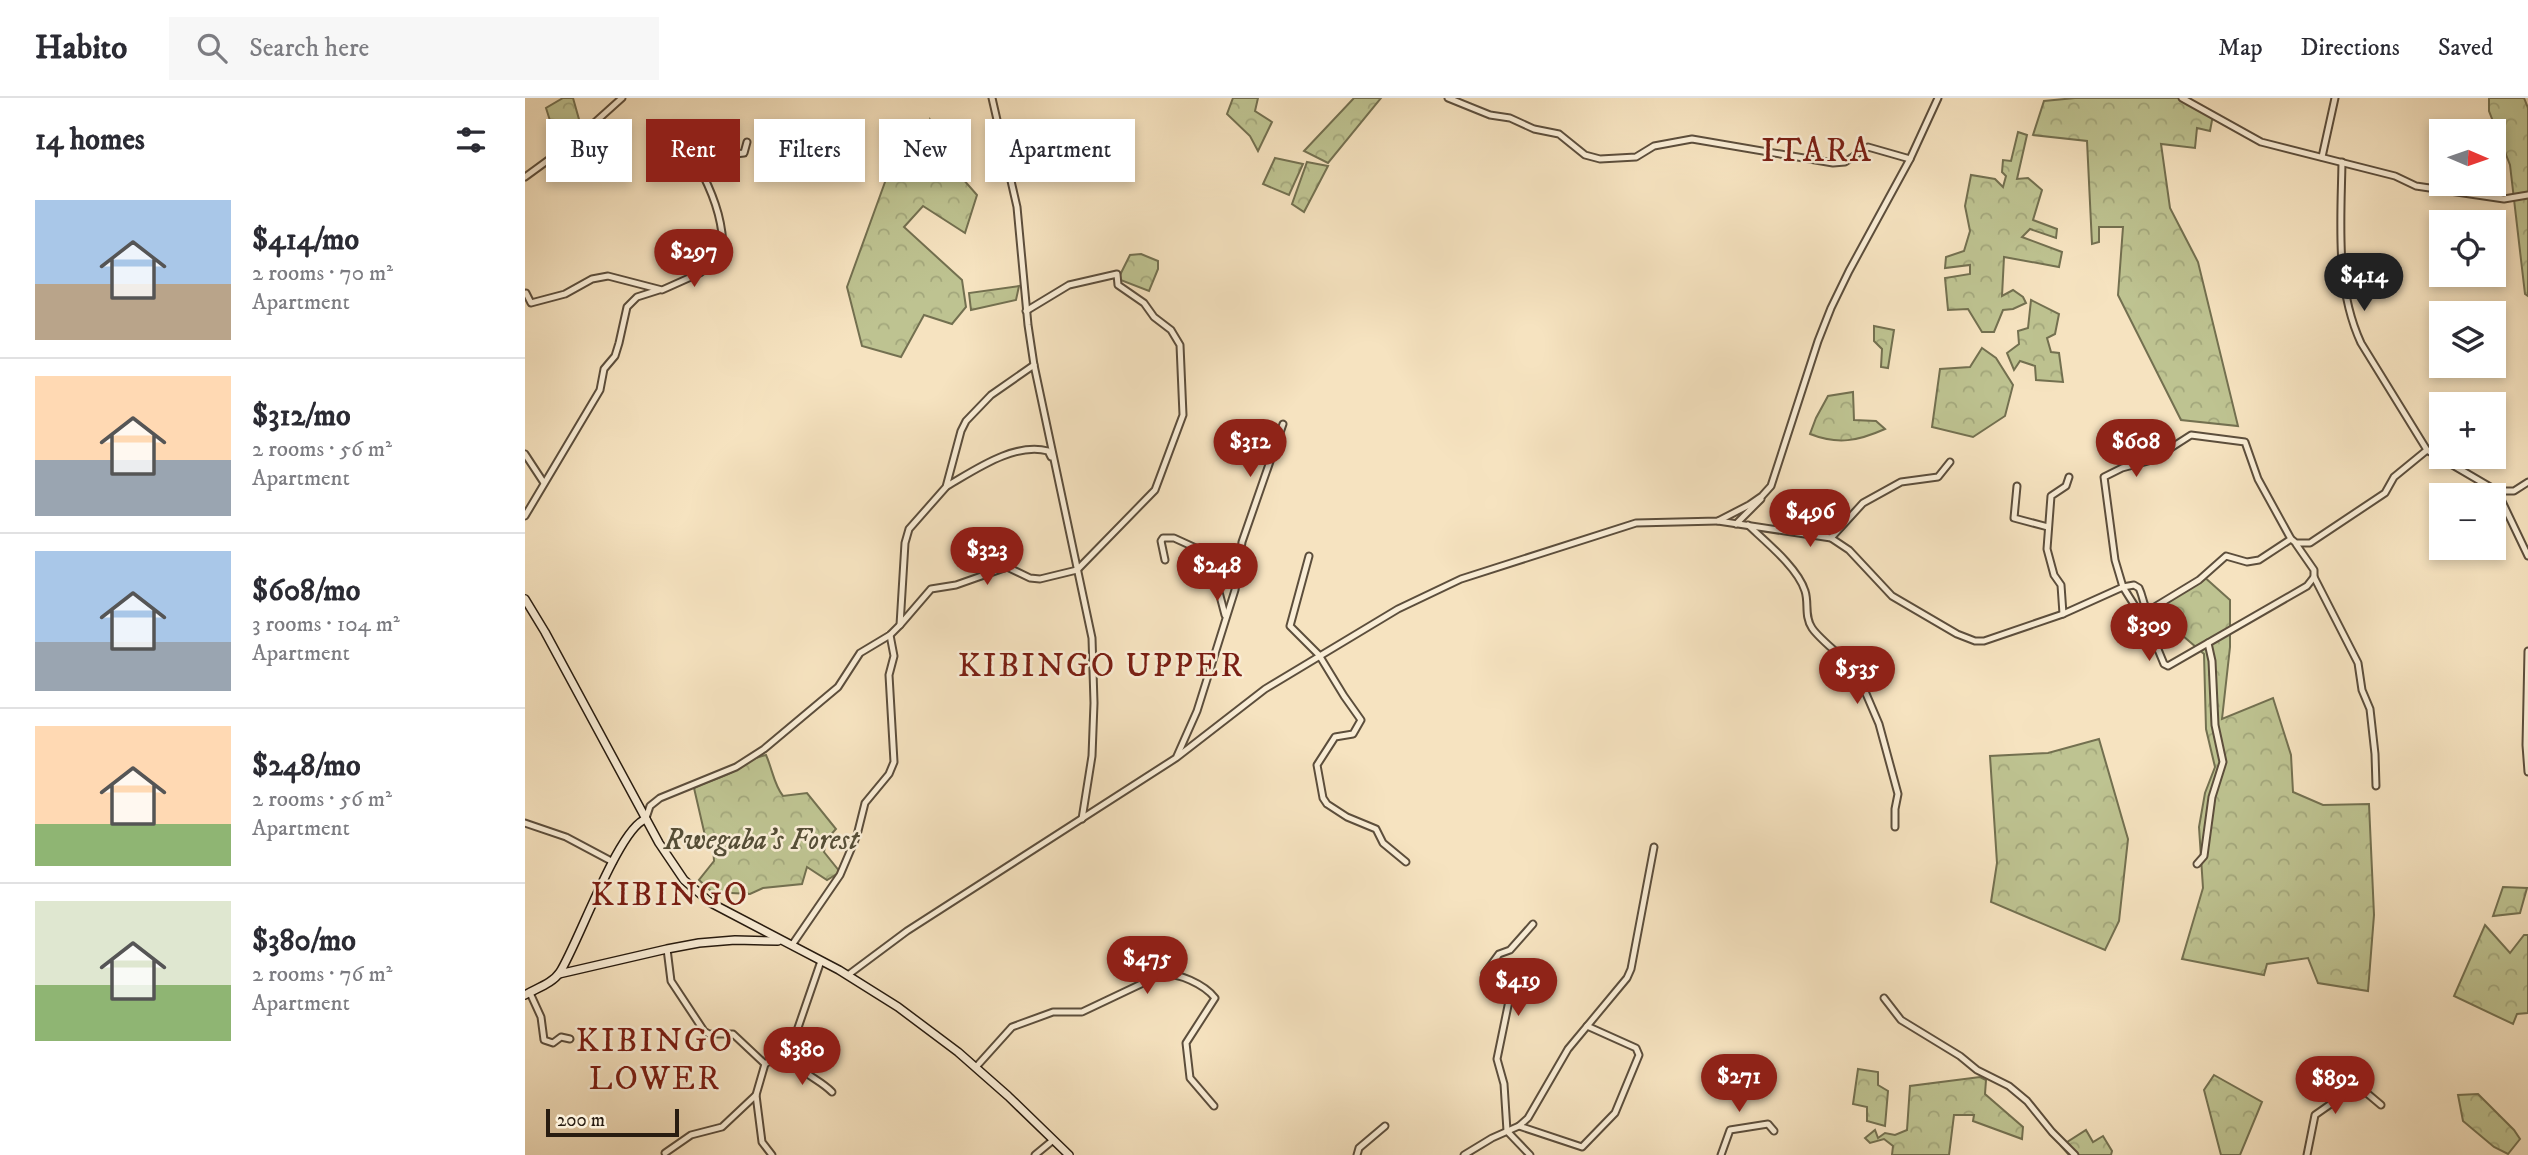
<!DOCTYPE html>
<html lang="en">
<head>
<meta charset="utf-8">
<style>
	body { margin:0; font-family:"IM FELL DW Pica",serif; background:#f7f7f7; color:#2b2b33; height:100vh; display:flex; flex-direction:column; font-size:26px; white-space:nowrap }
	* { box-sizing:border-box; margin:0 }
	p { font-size:23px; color:#7c7c81 }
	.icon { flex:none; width:38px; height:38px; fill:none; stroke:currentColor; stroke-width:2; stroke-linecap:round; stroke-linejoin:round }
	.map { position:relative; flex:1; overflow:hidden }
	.sheet { display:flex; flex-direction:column; background:#fff; width:525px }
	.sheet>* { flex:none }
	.guide { position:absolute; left:21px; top:21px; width:665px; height:63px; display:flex; gap:14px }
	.needle { width:46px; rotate:92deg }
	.buttons { position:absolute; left:1904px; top:21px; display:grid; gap:14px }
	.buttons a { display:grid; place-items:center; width:77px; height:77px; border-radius:0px; background:#fff; box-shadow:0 4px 10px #0003; font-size:35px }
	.scale { position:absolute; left:21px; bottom:18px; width:133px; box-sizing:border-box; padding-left:7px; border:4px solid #281c10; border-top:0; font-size:19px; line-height:24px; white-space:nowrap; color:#281c10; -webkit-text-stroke:5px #f9edd6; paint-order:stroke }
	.price { position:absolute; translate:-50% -60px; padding:0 16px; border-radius:24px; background:#8f2418; color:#fff; font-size:23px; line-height:46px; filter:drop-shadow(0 2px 4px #0008) }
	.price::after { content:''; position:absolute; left:50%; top:42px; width:21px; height:16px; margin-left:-10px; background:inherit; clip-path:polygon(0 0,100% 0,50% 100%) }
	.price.current { background:#222; color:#fff }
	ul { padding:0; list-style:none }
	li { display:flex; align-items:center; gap:21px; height:175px; padding:0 35px }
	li+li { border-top:2px solid #e1e1e2 }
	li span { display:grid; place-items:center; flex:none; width:196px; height:140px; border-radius:0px; color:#555 }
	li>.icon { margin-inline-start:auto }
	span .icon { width:84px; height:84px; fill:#fffc; stroke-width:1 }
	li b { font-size:30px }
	h2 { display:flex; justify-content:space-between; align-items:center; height:84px; padding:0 35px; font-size:30px }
	.pill { padding:0 24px; border-radius:0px; background:#fff; box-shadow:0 4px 10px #0003; font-size:24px; line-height:63px }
	.pill.current { background:#8f2418; color:#fff }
	header { display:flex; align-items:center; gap:42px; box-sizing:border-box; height:98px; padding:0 35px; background:#fff; border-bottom:2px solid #e1e1e2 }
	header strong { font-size:33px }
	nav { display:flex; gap:38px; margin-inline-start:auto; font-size:24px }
	.search { width:490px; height:63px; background:#f7f7f7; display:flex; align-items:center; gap:18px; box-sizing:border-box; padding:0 24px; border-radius:0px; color:#7c7c81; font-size:26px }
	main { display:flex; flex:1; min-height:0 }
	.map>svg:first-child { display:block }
	.forest { fill:url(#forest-crowns); stroke:#737050; stroke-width:2 }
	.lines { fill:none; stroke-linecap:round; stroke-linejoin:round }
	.street-casing { stroke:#5c4e3c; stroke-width:9 }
	.secondary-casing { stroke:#281c10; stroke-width:10 }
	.street { stroke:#f9edd6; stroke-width:5 }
	.secondary { stroke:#f9edd6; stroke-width:7 }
	.labels { text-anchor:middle; stroke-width:5; stroke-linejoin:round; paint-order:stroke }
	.park-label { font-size:30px; font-style:italic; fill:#554e37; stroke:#f9edd6 }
	.quarter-label { font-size:33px; letter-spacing:2px; fill:#7a1f14; stroke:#f9edd6 }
</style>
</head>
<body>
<header>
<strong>Habito</strong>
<div class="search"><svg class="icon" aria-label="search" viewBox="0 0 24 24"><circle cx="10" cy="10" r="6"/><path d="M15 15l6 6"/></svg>Search here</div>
<nav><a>Map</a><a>Directions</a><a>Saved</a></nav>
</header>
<main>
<section class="sheet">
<h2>14 homes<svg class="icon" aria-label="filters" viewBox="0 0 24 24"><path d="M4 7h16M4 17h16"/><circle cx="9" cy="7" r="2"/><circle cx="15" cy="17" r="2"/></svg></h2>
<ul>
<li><span style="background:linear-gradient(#a9c7e8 60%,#b9a48a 0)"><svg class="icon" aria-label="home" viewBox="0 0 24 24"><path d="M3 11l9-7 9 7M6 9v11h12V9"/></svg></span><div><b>$414/mo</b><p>2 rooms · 70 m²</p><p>Apartment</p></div></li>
<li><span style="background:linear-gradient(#ffd9b3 60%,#9aa5b1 0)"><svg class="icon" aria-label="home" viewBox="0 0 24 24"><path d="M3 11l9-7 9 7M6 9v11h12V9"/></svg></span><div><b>$312/mo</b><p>2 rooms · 56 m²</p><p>Apartment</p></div></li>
<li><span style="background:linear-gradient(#a9c7e8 65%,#9aa5b1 0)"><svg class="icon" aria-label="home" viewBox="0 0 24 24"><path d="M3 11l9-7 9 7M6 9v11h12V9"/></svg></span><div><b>$608/mo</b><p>3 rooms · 104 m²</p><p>Apartment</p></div></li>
<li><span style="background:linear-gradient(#ffd9b3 70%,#8fb573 0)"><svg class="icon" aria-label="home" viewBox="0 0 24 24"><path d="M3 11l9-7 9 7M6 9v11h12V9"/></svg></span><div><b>$248/mo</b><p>2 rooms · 56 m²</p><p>Apartment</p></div></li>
<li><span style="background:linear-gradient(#dfe7d0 60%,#8fb573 0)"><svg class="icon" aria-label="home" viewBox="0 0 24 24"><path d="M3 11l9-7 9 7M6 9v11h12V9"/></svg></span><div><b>$380/mo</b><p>2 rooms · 76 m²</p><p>Apartment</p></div></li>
</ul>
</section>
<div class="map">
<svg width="2003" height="1057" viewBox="0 0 2003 1057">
	<defs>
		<pattern id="forest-crowns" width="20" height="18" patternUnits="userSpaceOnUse" patternTransform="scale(1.75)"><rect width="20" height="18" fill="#bec391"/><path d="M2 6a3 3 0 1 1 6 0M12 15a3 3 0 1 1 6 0" fill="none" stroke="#a3a77c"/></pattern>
	</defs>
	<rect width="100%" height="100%" fill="#f6e3c0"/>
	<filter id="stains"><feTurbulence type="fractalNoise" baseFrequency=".00286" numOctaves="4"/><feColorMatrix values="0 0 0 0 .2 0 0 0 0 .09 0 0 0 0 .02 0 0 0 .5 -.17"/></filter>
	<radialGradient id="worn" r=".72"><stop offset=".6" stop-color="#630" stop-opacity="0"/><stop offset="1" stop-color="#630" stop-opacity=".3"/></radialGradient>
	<g class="forest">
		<polygon points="38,0 48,0 57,32 34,51 21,10"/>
		<polygon points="708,0 733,0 730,13 747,24 733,53 725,38 702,16"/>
		<polygon points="829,0 856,0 803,65 779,53"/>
		<polygon points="1550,0 1658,0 1688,17 1685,33 1672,30 1670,50 1636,46 1645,110 1673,164 1713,328 1656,322 1593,197 1598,129 1574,129 1574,144 1567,146 1562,43 1508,37 1519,3"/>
		<polygon points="1964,0 1999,0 2003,10 2003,198 2000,196 1985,67 1964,13"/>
		<polygon points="405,22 430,72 452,97 440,135 398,108 379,129 437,182 441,209 427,226 399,217 376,259 337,248 322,189 364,73 401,42"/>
		<polygon points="1493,34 1502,37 1492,81 1503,80 1517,92 1508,122 1532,131 1531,140 1505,131 1497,139 1537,154 1534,169 1479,159 1477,198 1488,192 1498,199 1501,205 1488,211 1478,212 1469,234 1457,234 1443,211 1423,212 1420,180 1445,176 1445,167 1420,170 1421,159 1439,153 1445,133 1440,108 1446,77 1470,81 1478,89 1481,78 1477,74 1478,62 1486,63"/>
		<polygon points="750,60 778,66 764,97 738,86"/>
		<polygon points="782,64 803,68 779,114 767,106"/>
		<polygon points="616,156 633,163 633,171 624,193 593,181 605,157"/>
		<polygon points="494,188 491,202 446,212 444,195"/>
		<polygon points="1506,202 1534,216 1530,236 1522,240 1526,254 1534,255 1538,284 1511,282 1510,268 1495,263 1489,272 1482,255 1494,246 1493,233 1503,230"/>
		<polygon points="1349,228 1369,232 1363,270 1356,269 1357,251 1349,243"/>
		<polygon points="1457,250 1471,260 1488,287 1480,318 1448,339 1407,329 1415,271 1445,269"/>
		<path d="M1328,294L1329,322L1351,323L1360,331C1333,343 1313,347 1285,336L1291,320L1303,298Z"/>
		<polygon points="1677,477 1705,502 1705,549 1697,621 1748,600 1766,657 1768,694 1798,707 1844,706 1849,817 1843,893 1793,885 1783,860 1742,866 1739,877 1657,861 1678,790 1674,729 1680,695 1690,669 1681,631 1679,556 1629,513"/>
		<polygon points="1574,641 1603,741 1594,823 1580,852 1466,804 1472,765 1465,658 1523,655"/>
		<path d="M241,657C247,670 249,687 258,698L282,695L311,731L301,742L299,754L315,774L302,782L282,769L277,786L238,790L225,796L187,794L174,782L189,763L188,747L181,742L169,690C182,683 198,680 211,672C224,665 226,660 241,657Z"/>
		<polygon points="1978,789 2002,790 1995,815 1968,818"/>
		<polygon points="1960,827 1985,855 1999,837 2003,837 2003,915 1992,916 1988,926 1929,898"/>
		<polygon points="1333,971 1353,974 1353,987 1363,993 1360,1028 1342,1023 1342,1009 1328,1006"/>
		<polygon points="1689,977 1737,1004 1715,1057 1696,1057 1679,992"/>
		<polygon points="1455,979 1461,982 1460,996 1498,1029 1497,1041 1448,1023 1449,1017 1429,1017 1424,1057 1367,1057 1368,1048 1359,1041 1345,1045 1340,1040 1350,1032 1353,1040 1360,1035 1370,1037 1382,1032 1385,988"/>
		<polygon points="1953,996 1989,1032 1995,1041 1983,1056 1969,1049 1938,1023 1933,997"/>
		<polygon points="1561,1032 1568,1044 1578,1038 1587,1053 1586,1057 1544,1057 1536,1048"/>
	</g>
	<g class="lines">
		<defs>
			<g id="street">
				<polyline points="467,0 492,109 503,227 509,267 567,540 569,605 567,658 557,721"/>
				<polyline points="923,0 965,17 985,20 1009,31 1034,36 1060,57 1075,61 1111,59 1129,48 1167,41 1308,65 1320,64 1343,49 1385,61"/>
				<polyline points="1657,0 1736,44 1870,78 1891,88 1979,101 2003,97"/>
				<polyline points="1797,59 1810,0"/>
				<path d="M1817,64C1816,124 1810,189 1836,245L1902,352L1972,393L2003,458"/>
				<polyline points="0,79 48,44 97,0"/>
				<path d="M1,195L6,205L40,196L67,181L83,178L137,192L175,175L198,158C199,128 191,103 178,77L177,71L201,57L219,55L222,44"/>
				<polyline points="0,356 19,385"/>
				<path d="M422,388C450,372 489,344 523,353L526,359"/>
				<polyline points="1492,388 1489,420 1523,429"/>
				<polyline points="1972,393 1989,393 2003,384"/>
				<polyline points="0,418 75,292 79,271 90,258 94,245 102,209 112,199 134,192"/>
				<polyline points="1193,423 1306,440 1324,452 1367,498 1432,536 1450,543 1459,543 1538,516 1598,489 1590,462 1579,379 1597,370 1627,362 1666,337 1720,344 1733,381 1766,441 1771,445 1785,445 1860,395 1869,379 1902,352"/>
				<polyline points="1211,426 1236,401"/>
				<path d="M1223,427C1241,444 1273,470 1280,493C1284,505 1279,518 1287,530C1295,542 1318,559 1330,571L1333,577L1354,626L1373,696L1370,711V729"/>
				<polyline points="1306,440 1338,405 1376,384 1413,379 1425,364"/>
				<path d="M1766,441L1734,462L1722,464L1701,458L1674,482L1623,513C1618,507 1618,498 1614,490L1609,487L1598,489L1625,532L1639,566L1643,568L1782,488L1789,479V472L1771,446"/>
				<polyline points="784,458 765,528 794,557 819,598 836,622 828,636 810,639 792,667 798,700 802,706 822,719 851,731 858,745 881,764"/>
				<polyline points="640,462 636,443 638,440 649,440 684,456 700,517"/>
				<polyline points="1789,479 1833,565 1837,592 1845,611 1850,656 1851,688"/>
				<polyline points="1538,516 1536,487 1529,477 1522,451 1526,398 1541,388 1544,379"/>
				<polyline points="375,527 406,491 431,487 482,469 505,480 515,481 552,472 630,392 658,317 655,247 646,232 629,219 619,205 593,187 592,176 544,187 501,213"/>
				<polyline points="2003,553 2001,647 2003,674"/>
				<polyline points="652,658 672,613 710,492 717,444 758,326"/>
				<polyline points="121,720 125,708 135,700 211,669 239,651 313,589 335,555 365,537 375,527 380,445 384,431 421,389 436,333 441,323 466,297 509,267"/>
				<polyline points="0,725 41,739 88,764"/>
				<polyline points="1672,766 1679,758 1687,699 1698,664 1690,627 1687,563 1683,545"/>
				<polyline points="267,847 315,777 332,737 340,705 364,676 369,664 364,577 369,558 365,537"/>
				<polyline points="142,851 146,883 179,933 184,936 208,936 240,966"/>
				<path d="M296,863L266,950C273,978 290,977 307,994"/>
				<polyline points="323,877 382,833 651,660 740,591 873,511 936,481 1111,425 1193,423 1224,407 1237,398 1246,388 1293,243 1306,210 1324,173 1385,61 1413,0"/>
				<polyline points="5,895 16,919 19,942 28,945 36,939 45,941"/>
				<polyline points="1359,900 1376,922 1435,958 1452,972 1484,988 1502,1003 1527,1034 1550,1057"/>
				<path d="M451,969L487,929L528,914H557L635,877C652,873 680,887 690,900L661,945L665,980L689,1008"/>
				<polyline points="994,1028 1057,1049 1090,1015 1114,957 1111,950 1062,928"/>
				<polyline points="140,1055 166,1037 197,1029 231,997"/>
				<polyline points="247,1057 237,1044 231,997 240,966 266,950"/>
				<polyline points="510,1057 527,1043"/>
				<polyline points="832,1057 834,1050 860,1028"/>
				<polyline points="939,1057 967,1040 994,1028 1003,1020 1043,951 1102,880 1106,871 1129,749"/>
				<polyline points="1005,1057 982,1033 979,986 972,961 985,898 960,875 974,856 985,852 1008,826"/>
				<polyline points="1196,1057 1205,1032 1243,1026 1249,1033"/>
				<polyline points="1782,1057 1790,1017 1810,1003 1833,990 1837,991 1856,1007"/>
			</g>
			<g id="secondary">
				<polyline points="0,501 20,534 134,745 159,782 186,805 314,872 373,909 433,954 483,998 544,1057"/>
				<polyline points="34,876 142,851 174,845 210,842 253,843"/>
				<path d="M0,897C12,890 28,885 35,874C53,846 94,729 121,721"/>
			</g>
		</defs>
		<use href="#street" class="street-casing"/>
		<use href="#secondary" class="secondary-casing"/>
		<use href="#street" class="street"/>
		<use href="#secondary" class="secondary"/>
	</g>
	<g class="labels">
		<g class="park-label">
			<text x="236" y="751">Rwegaba's Forest</text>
		</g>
		<g class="quarter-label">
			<text x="1292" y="63">ITARA</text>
			<text x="576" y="578">KIBINGO UPPER</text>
			<text x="145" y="807">KIBINGO</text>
			<text x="130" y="953">KIBINGO<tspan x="130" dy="38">LOWER</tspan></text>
		</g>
	</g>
	<rect width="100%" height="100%" filter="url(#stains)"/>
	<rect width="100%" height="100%" fill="url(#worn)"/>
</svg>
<div class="buttons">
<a><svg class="needle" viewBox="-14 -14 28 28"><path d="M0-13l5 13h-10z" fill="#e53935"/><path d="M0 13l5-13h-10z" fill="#7c7c81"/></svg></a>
<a><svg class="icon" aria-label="locate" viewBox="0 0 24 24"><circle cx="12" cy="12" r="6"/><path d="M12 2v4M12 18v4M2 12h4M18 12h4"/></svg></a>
<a><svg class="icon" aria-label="layers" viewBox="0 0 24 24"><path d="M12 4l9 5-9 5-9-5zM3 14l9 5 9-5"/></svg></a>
<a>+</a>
<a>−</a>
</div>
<div class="scale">200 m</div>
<b class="price" style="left:169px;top:191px">$297</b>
<b class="price current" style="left:1839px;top:215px">$414</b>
<b class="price" style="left:725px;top:381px">$312</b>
<b class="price" style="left:1611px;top:381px">$608</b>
<b class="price" style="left:1285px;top:451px">$496</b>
<b class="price" style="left:462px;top:489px">$323</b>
<b class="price" style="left:692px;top:505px">$248</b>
<b class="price" style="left:1624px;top:565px">$309</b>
<b class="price" style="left:1332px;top:608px">$535</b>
<b class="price" style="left:622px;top:898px">$475</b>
<b class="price" style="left:993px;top:920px">$419</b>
<b class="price" style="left:277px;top:989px">$380</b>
<b class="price" style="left:1214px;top:1016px">$271</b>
<b class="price" style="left:1810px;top:1018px">$892</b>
<div class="guide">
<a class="pill">Buy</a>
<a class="pill current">Rent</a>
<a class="pill">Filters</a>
<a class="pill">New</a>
<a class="pill">Apartment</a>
</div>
</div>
</main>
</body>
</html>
